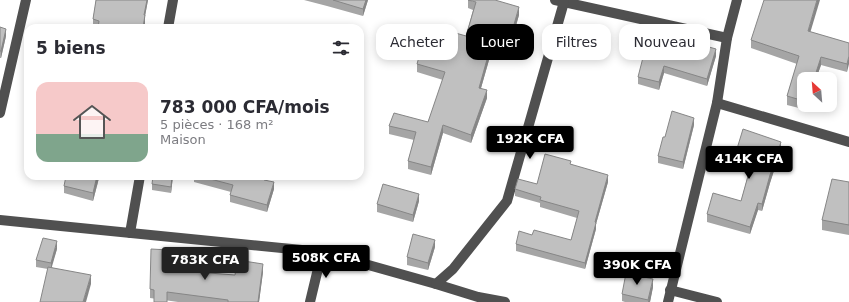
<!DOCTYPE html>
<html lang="fr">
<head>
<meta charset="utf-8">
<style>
	body { margin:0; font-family:"DejaVu Sans",sans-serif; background:#f2f2f3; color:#2b2b33; height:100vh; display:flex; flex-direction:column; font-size:15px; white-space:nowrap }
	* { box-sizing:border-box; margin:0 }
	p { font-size:13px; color:#7c7c81 }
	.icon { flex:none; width:22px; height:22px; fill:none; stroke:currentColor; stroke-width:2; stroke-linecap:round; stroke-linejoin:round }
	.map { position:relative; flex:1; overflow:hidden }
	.drawer { position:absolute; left:24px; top:24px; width:340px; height:156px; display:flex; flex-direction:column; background:#fff; border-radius:12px; box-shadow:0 2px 10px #0003 }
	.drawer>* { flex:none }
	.banner { position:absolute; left:376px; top:24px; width:380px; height:36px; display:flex; gap:8px }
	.needle { width:26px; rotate:334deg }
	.fabs { position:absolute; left:797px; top:72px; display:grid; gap:8px }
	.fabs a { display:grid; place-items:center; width:40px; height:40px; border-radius:8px; background:#fff; box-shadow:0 2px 10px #0003; font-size:20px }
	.price { position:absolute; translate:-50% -34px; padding:0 9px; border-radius:4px; background:#000; color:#fff; font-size:13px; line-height:26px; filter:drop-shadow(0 1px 2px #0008) }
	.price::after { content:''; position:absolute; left:50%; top:24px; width:12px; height:9px; margin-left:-6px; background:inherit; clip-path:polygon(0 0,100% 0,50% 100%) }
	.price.selected { background:#222; color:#fff }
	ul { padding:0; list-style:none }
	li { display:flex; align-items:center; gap:12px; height:100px; padding:0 12px }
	li span { display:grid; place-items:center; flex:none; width:112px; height:80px; border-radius:12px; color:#555 }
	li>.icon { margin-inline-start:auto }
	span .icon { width:48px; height:48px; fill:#fffc; stroke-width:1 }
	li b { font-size:17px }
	h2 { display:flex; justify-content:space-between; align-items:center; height:48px; padding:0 12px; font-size:17px }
	.pill { padding:0 14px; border-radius:12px; background:#fff; box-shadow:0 2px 10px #0003; font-size:14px; line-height:36px }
	.pill.selected { background:#000; color:#fff }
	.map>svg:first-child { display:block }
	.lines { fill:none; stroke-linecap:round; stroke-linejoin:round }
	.minor { stroke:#505050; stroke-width:10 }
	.wall { fill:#a5a5a5 }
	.shaded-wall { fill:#868686 }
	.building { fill:#c0c0c0; stroke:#868686 }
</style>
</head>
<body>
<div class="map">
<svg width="849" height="302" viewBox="0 0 849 302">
	<rect width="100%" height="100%" fill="#fff"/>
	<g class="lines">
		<g class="minor">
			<polyline points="555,0 727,38"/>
			<polyline points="168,28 173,0"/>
			<polyline points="717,103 849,142"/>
			<polyline points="0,113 26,0"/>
			<polyline points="0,220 322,252 436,284 478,297 505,302"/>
			<polyline points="130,233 140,176"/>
			<polyline points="436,284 453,269 507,201 564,2"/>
			<polyline points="670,290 717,302"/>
			<polyline points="310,302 322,252"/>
			<polyline points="668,302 717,103 727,38 737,0"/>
		</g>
	</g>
	<g class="wall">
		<polygon points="96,0 148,0 145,16 145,28 93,28 93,19"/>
		<polygon points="304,0 368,0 363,16 327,6"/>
		<polygon points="468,0 519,15 509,50 493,46 481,88 487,98 471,143 443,133 431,175 408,169 408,161 414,140 389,134 389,126 428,122 443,80 417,72 417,64 466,36 473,10 468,8"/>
		<polygon points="0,27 6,36 1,58 0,58"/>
		<polygon points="810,32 848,43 847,72 821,65 816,79 804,79 804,105 809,105 807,110 787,105 787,96 797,64 751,48 751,40"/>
		<polygon points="671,43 716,56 707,86 664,73 659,90 638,84 638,77"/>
		<polygon points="694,125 683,169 658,163 658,156 665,137"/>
		<polygon points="781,149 770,183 762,211 758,210 750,234 707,222 707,214 741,201 751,164 736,159 736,152"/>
		<polygon points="571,164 608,182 596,224 596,229 585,269 516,251 516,244 532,235 571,240 577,218 540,207 540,203 515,196 515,189 537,184"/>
		<polygon points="99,176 99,178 93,201 64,193 64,186"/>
		<polygon points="173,176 171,193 152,190 152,184"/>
		<polygon points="194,176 269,176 267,180 274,189 267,212 230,202 230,195 231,192 194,182"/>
		<polygon points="849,182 849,235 822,230 822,220"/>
		<polygon points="419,201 413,222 377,212 377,204"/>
		<polygon points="435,247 428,270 407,265 407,257"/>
		<polygon points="57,249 51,267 91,284 48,269 36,267 36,260"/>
		<polygon points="170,270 235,275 263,272 259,302 178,302 150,298 150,289"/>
		<polygon points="653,287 650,302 625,302 622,301 622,294"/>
	</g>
	<g class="shaded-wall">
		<polygon points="147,0 148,0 145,16 145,28 143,28 144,15"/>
		<polygon points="366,0 368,0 363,16 363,9"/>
		<polygon points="817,0 820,0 808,40 808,31"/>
		<polygon points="519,7 519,15 509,50 509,42"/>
		<polygon points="6,29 6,36 1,58 1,51"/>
		<polygon points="493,38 493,46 479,95 479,88"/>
		<polygon points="716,49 716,56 707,86 707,79"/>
		<polygon points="849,56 849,64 847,72 847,64"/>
		<polygon points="821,57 821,65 816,79 814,79"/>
		<polygon points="664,66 664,73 659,90 659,82"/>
		<polygon points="487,90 487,98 471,143 471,135"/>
		<polygon points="694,118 694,125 683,169 683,162"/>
		<polygon points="443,125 443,133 431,175 431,167"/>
		<polygon points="781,142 781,149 770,183 762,211 762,204 770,175"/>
		<polygon points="608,175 608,182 596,224 596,229 585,269 585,263 595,222"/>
		<polygon points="97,176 99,176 99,178 93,201 93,193"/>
		<polygon points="172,176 173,176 171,193 171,187"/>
		<polygon points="266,176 269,176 264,187 264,180"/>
		<polygon points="274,182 274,189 267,212 267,205"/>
		<polygon points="419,194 419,201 413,222 413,215"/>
		<polygon points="758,203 758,210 750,234 750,227"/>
		<polygon points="435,240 435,247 428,270 428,263"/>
		<polygon points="57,241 57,249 51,270 51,263"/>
		<polygon points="263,264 263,272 259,302 258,302"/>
		<polygon points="91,275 91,284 86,302 83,302"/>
		<polygon points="653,279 653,287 650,302 648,302"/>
	</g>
	<g class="building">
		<polygon points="96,0 147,0 144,15 145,15 143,28 98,28 99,21 93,19"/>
		<polygon points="333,0 366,0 363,9"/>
		<polygon points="468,0 495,0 519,7 509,42 493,38 479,88 487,90 471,135 443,125 431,167 408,161 416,132 389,126 394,113 428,122 445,72 417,64 428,25 466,36 476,2"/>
		<polygon points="764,0 817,0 808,31 849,43 849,56 847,64 821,57 814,79 804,79 804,101 787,96 799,56 751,40"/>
		<polygon points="0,27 6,29 1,51 0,51"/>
		<polygon points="649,34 671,40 670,43 701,51 702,45 716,49 707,79 664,66 659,82 638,77"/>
		<polygon points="672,111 694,118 683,162 658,156 663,137 665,137"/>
		<polygon points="743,129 781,142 770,175 762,204 758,203 750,227 707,214 713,193 741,201 753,158 736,152"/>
		<polygon points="545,154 571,161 570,164 608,175 595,222 596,223 585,263 516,244 519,231 532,235 534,230 571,240 579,211 540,200 541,197 515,189 518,179 537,184"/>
		<polygon points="66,176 97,176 93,193 64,186"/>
		<polygon points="153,176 172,176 171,187 152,184"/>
		<polygon points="199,176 266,176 264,180 274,182 267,205 230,195 233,185"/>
		<polygon points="832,179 849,182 849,225 822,220"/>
		<polygon points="383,184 419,194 413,215 377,204"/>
		<polygon points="413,234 435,240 428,263 407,257"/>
		<polygon points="43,238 57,241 51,263 36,260"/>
		<polygon points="151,249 169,250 170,270 235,275 237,260 263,264 258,302 228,302 228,300 167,292 167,302 154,302 154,290 150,289"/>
		<polygon points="48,267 91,275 83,302 40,302"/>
		<polygon points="626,273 653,279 648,300 622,294"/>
	</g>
</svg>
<div class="fabs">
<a><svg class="needle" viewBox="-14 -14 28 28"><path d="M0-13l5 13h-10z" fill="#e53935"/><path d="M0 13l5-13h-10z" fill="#7c7c81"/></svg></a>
</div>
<b class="price" style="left:530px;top:160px">192K CFA</b>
<b class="price" style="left:749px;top:180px">414K CFA</b>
<b class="price" style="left:326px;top:279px">508K CFA</b>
<b class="price selected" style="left:205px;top:281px">783K CFA</b>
<b class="price" style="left:637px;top:286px">390K CFA</b>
<div class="banner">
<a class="pill">Acheter</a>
<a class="pill selected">Louer</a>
<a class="pill">Filtres</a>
<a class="pill">Nouveau</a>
</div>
<section class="drawer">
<h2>5 biens<svg class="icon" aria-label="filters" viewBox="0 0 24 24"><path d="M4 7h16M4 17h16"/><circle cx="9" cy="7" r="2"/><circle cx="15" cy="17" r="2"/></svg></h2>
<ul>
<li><span style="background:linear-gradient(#f6c9c9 65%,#7fa58c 0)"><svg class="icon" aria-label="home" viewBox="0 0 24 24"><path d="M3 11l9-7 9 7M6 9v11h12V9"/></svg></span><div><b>783 000 CFA/mois</b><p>5 pièces · 168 m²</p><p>Maison</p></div></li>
</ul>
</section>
</div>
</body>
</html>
